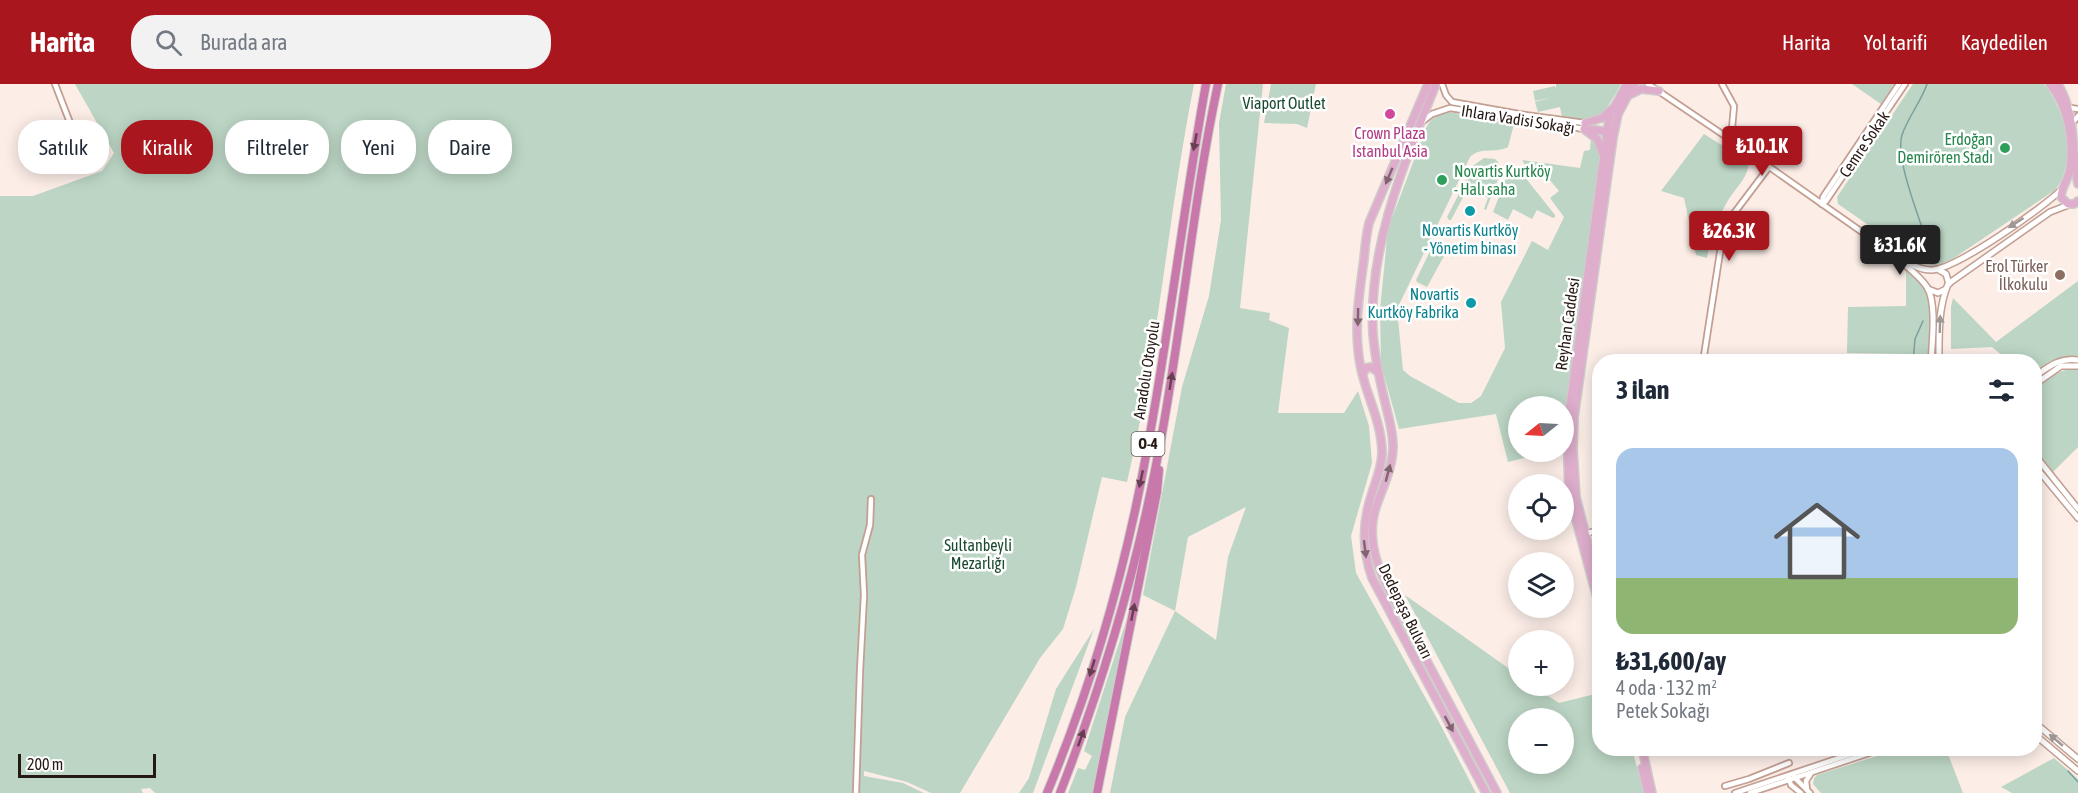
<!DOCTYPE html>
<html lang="tr">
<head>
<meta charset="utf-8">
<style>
	body { margin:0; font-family:"Asap Condensed",sans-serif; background:#f2f2f3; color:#1f2937; height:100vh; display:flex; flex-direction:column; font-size:22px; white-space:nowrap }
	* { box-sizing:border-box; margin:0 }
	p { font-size:20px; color:#747a83 }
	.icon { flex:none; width:33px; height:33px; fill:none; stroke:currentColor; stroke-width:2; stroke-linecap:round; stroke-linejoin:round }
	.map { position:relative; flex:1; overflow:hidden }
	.panel { position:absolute; left:1592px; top:270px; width:450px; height:402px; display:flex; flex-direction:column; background:#fff; border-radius:24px; box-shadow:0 3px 15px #0003 }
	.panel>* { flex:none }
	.hud { position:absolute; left:18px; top:36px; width:570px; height:54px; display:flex; gap:12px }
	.needle { width:39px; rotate:252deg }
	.fabs { position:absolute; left:1508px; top:312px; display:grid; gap:12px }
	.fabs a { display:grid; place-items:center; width:66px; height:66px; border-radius:50%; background:#fff; box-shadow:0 3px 15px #0003; font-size:30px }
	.scale { position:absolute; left:18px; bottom:15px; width:138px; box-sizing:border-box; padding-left:6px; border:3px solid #261914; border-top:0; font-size:16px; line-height:21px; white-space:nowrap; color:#261914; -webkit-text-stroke:4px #fff; paint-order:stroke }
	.price { position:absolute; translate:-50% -51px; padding:0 14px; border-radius:6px; background:#aa161d; color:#fff; font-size:20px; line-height:39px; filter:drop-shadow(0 2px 3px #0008) }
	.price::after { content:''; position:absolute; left:50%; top:36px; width:18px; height:14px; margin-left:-9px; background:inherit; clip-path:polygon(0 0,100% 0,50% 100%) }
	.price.active { background:#222; color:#fff }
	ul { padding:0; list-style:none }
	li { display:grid; align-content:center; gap:12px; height:318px; padding:0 24px }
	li+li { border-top:2px solid #e0e1e3 }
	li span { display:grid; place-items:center; height:186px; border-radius:18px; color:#555 }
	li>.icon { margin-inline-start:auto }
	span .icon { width:108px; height:108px; fill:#fffc; stroke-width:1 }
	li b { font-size:26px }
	h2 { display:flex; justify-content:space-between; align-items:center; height:72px; padding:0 24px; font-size:26px }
	.pill { padding:0 21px; border-radius:24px; background:#fff; box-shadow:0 3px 15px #0003; font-size:21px; line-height:54px }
	.pill.active { background:#aa161d; color:#fff }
	header { display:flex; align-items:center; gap:36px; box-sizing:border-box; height:84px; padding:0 30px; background:#aa161d; color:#fff }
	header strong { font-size:28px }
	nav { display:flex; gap:33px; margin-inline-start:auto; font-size:21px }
	.search { width:420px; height:54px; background:#f2f2f3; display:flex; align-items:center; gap:15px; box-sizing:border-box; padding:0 21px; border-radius:24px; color:#747a83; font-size:22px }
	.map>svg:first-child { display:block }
	.green { fill:#bcd5c4; fill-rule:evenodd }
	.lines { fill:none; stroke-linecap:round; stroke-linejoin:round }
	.stream { stroke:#7a9f9f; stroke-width:1.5 }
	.minor-casing { stroke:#c39f92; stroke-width:8 }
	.tertiary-casing { stroke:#c39f92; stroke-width:8 }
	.primary-casing { stroke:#cfcccb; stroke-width:10 }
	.motorway-casing { stroke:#cfcccb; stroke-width:10 }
	.minor { stroke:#fff; stroke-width:4.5 }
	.tertiary { stroke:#fff; stroke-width:5 }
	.primary { stroke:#deaecc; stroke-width:7 }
	.motorway { stroke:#c878aa; stroke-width:8 }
	.oneway { fill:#673f50 }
	.oneway2 { fill:#826470 }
	.oneway3 { fill:#9d9895 }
	.hotel-dot { fill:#d1479c; stroke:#fff; stroke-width:2 }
	.leisure-dot { fill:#2e9e5b; stroke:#fff; stroke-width:2 }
	.culture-dot { fill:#0f9aa8; stroke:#fff; stroke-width:2 }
	.education-dot { fill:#8d6e63; stroke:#fff; stroke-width:2 }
	.labels { text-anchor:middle; stroke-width:5; stroke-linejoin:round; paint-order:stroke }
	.shield { fill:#fff; stroke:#675e5a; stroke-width:1.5 }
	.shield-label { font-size:15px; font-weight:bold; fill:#261914 }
	.park-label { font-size:16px; fill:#184a2f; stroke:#fff }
	.street-label { font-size:16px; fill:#261914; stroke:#fff }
	.hotel-label { font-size:16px; fill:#b23c85; stroke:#fff }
	.leisure-label { font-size:16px; fill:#27864d; stroke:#fff; text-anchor:end }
	.culture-label { font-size:16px; fill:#0d838f; stroke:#fff }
	.education-label { font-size:16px; fill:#785e54; stroke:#fff; text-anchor:end }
</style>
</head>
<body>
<header>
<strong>Harita</strong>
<div class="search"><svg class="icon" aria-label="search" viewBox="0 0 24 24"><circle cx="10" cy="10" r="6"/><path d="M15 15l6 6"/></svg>Burada ara</div>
<nav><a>Harita</a><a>Yol tarifi</a><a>Kaydedilen</a></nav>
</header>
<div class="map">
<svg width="2078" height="709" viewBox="0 0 2078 709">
	<rect width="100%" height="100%" fill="#fcede7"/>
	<g class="green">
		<path d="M75,0H1194C1168,132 1158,267 1127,398L1102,393L1076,503L1063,545L1040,574L960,709H931L907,698L864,687V692L903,699L924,709H155L150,704L141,705L143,709H0V112H33L102,87L114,69Z"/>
		<path d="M1226,0H1263L1240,224L1270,229L1269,236L1289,244L1278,329H1344L1358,307L1369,342L1372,379L1351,452L1356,489L1440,640L1476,709H1110L1125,633L1175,527L1143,511L1182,303L1209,212L1221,136L1219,39ZM1246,423L1228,473L1216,556L1175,527L1188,453Z"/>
		<polygon points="1271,0 1316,0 1307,44 1297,40 1264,39"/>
		<path d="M1556,0H1621C1603,32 1601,39 1562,33L1560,23L1538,28L1535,18L1549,14L1535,17L1533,7L1555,2L1556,5Z"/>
		<polygon points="1852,0 1894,0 1881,20"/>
		<path d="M1913,0H2044C2066,28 2078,75 2055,106L1954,174C1942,180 1935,183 1922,178L1838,120L1837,113Z"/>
		<path d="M1449,28L1514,40L1508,63C1495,70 1481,62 1470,73L1397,225L1403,286L1410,292L1459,319H1471L1481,312L1505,264L1501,218L1532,157L1548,166L1564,133L1550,114L1559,107L1544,89L1534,83L1529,87L1522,76L1580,84L1584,67L1590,66L1591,54L1595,55L1601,69L1563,350V322H1518V368H1548L1508,378L1496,330L1399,345L1381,280L1380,226L1388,145L1426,44C1431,34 1438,30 1449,28Z"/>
		<path d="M1704,50L1749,78C1748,95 1734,105 1726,120C1716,136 1710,155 1707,174L1696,171L1684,114L1661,107Z"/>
		<polygon points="1484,74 1495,75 1498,78 1500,90 1486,126 1484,125 1488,114 1475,107 1474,109 1467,106 1451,136 1449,136 1447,133 1474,81"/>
		<polygon points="1516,89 1524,92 1555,131 1555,133 1553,134 1537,126 1532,135 1513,125 1508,136 1493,128 1506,95"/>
		<polygon points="1434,159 1439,161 1438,169 1444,172 1427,203 1417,198 1416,196"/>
		<path d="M1906,184C1914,191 1923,199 1928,209C1934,226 1930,259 1930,277H1908L1907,270L1847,269L1848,223L1906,222Z"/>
		<path d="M2078,197V272C2060,273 2049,279 2034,288V278L2009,277L1992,263L1951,265V223L1953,214L1996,258Z"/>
		<path d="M2072,284L2078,285V363L2053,388L2034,366V308C2042,295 2058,288 2072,284Z"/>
		<path d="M1405,511L1518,591V602H1533L1559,619L1599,609V664L1632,665L1644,709H1510ZM1518,634H1563V680H1518Z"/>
		<polygon points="1131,522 1093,709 1068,709 1078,684 1085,686 1092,672 1084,667"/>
		<polygon points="1094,545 1033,709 1019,709 1029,694 1056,605"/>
		<polygon points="1899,665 1946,665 1963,709 1821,709 1813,700 1814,694 1817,691"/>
		<polygon points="2054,674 2078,695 2078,709 2012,709 2001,703"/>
	</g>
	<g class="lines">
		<g class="stream">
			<path d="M1927,0C1921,18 1908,33 1902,51C1894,76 1924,145 1932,173"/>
			<polyline points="1913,278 1915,255 1923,237"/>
			<polyline points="2068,687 2078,698"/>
		</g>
		<defs>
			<g id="minor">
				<polyline points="1442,0 1446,11 1452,18 1519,30 1585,39"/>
				<polyline points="1648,0 1731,56 1889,167"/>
				<polyline points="1722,0 1734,22 1731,56"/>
				<polyline points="2071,24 2078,25"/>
				<polyline points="2075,36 2078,32"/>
				<polyline points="1423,37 1432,30 1450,24 1584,45"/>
				<polyline points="45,49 74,49 55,0"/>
				<polyline points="1822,120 1826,117 1905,0"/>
				<polyline points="1822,120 1823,113 1899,0"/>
				<polyline points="1703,278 1723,149 1735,128 1769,83"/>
				<polyline points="1584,450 1599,446"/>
				<polyline points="1788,693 1791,701 1801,709"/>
				<polyline points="1794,693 1810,709"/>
				<polyline points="1725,702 1749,695 1789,679"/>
				<polyline points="1807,706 1806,697 1811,689"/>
				<polyline points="856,709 860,587 864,511 862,471 870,441 871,415"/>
				<polyline points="1735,709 1869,664"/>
				<polyline points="1750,709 1884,664"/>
			</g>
			<g id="tertiary">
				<path d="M1889,167C1901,174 1916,186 1931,186C1955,186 2043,124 2062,105"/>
				<path d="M1897,174C1907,183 1919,191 1927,203C1937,219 1932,259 1931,278"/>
				<polyline points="1939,186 1946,190 1949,200"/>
				<polyline points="1928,205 1938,209 1946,205"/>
				<path d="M1939,278C1939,251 1938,225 1948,200L2050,128L2071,120"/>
				<path d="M2034,293C2048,283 2060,273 2078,276"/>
				<polyline points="2034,301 2061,282 2078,282"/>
				<polyline points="2034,370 2078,425"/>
				<polyline points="2034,381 2078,434"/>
				<polyline points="2034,638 2078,675"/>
				<polyline points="2034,650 2078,687"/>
			</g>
			<g id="primary">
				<path d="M1428,0L1369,139C1366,151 1365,163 1364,175C1359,211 1353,248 1361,285C1367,313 1382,339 1382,369C1382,383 1376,396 1372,409C1362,439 1362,464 1372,494L1486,709"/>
				<path d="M1436,0C1404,80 1368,162 1373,250C1375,274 1380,298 1386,322C1389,335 1393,348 1393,362C1393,383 1383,403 1376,423C1367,450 1375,478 1387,502L1497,709"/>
				<path d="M2050,0C2069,24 2074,56 2070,86C2068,96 2061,104 2061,113L2068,120H2074L2078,117"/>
				<path d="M2058,0C2078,36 2070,62 2078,100"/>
				<polyline points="1629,11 1641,5 1659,7"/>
				<polyline points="1585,39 1602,34 1612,25"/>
				<polyline points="1584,45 1597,55 1603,70"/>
				<polyline points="1587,45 1612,48"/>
				<polyline points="1363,290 1366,284 1371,283 1379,289"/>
				<polyline points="1599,503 1576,413 1573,365 1574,334 1613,54 1618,30 1634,0"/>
				<polyline points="1599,521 1569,410 1567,344 1608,42 1610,31 1627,0"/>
				<polyline points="1642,664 1652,709"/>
				<polyline points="1642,684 1648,709"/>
			</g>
			<g id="motorway">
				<path d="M1047,709C1085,618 1114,523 1135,427C1165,286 1180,142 1206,0"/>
				<path d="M1060,709C1105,594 1139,477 1161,355C1183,237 1193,117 1218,0"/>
				<polyline points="1097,709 1157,408 1159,386"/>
			</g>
		</defs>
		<use href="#minor" class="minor-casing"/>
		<use href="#tertiary" class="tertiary-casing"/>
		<use href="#primary" class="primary-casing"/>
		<use href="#motorway" class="motorway-casing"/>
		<use href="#minor" class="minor"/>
		<use href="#tertiary" class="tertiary"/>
		<use href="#primary" class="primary"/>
		<use href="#motorway" class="motorway"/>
	</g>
	<defs><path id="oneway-solid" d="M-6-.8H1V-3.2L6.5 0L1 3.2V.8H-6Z" transform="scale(1.5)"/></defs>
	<g class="oneway">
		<use href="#oneway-solid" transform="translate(1195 58) rotate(101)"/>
		<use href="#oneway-solid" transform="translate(1171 297) rotate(-81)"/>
		<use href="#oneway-solid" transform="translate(1141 395) rotate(102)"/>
		<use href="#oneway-solid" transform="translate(1133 528) rotate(-79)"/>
		<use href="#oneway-solid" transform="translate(1092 584) rotate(107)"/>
		<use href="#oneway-solid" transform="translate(1081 654) rotate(-70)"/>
	</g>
	<g class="oneway2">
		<use href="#oneway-solid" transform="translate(1389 92) rotate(113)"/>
		<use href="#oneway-solid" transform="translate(1358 233) rotate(91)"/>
		<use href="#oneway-solid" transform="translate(1388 389) rotate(-75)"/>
		<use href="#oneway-solid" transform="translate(1365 465) rotate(83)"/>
		<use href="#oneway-solid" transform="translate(1449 640) rotate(62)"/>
	</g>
	<g class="oneway3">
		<use href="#oneway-solid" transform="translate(2016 139) rotate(147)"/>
		<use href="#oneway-solid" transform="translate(1940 240) rotate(-88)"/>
		<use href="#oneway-solid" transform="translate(2056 656) rotate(-140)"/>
	</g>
	<circle class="hotel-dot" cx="1390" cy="30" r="6"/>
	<g class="leisure-dot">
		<circle cx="2005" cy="64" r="6"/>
		<circle cx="1442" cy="96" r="6"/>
	</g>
	<g class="culture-dot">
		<circle cx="1470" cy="127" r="6"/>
		<circle cx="1471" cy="219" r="6"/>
	</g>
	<circle class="education-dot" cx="2060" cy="191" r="6"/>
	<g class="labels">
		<rect class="shield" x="1131.5" y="348" width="33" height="24" rx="4.5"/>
		<g class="shield-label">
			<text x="1148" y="365">O-4</text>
		</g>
		<g class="park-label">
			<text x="1284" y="25">Viaport Outlet</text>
			<text x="978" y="467">Sultanbeyli<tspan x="978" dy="18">Mezarlığı</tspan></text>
		</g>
		<g class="street-label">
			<text transform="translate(1518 35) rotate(9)" y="6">Ihlara Vadisi Sokağı</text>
			<text transform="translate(1864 60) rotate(-56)" y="6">Cemre Sokak</text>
			<text transform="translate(1567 240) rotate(-82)" y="6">Reyhan Caddesi</text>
			<text transform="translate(1146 286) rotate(-81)" y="6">Anadolu Otoyolu</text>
			<text transform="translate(1406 527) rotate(64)" y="6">Dedepaşa Bulvarı</text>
		</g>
		<g class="hotel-label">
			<text x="1390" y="55">Crown Plaza<tspan x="1390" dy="18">Istanbul Asia</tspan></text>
		</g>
		<g class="leisure-label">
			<text x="1993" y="61">Erdoğan<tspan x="1993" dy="18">Demirören Stadı</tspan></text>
			<text x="1454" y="93" text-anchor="start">Novartis Kurtköy<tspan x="1454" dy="18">- Halı saha</tspan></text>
		</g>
		<g class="culture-label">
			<text x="1470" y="152">Novartis Kurtköy<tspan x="1470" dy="18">- Yönetim binası</tspan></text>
			<text x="1459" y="216" text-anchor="end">Novartis<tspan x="1459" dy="18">Kurtköy Fabrika</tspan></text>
		</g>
		<g class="education-label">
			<text x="2048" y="188">Erol Türker<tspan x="2048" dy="18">İlkokulu</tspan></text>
		</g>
	</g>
</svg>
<div class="fabs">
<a><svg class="needle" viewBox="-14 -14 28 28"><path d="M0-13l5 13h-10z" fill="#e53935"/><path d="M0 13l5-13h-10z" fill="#747a83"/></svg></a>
<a><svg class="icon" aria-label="locate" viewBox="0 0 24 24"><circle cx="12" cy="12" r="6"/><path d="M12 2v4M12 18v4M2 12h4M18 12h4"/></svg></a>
<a><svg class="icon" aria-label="layers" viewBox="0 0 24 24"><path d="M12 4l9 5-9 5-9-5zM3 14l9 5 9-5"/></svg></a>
<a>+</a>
<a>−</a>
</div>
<div class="scale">200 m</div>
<b class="price" style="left:1762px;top:93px">₺10.1K</b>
<b class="price" style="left:1729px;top:178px">₺26.3K</b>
<b class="price active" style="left:1900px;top:192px">₺31.6K</b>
<div class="hud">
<a class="pill">Satılık</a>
<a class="pill active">Kiralık</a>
<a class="pill">Filtreler</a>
<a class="pill">Yeni</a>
<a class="pill">Daire</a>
</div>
<section class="panel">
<h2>3 ilan<svg class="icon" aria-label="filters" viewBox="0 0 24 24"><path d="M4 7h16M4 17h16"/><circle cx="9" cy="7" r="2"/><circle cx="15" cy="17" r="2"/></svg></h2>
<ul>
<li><span style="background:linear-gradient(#a9c7e8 70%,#8fb573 0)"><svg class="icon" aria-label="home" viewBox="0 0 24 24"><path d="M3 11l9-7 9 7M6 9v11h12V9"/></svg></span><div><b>₺31,600/ay</b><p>4 oda · 132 m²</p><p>Petek Sokağı</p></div></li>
</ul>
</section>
</div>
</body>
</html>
